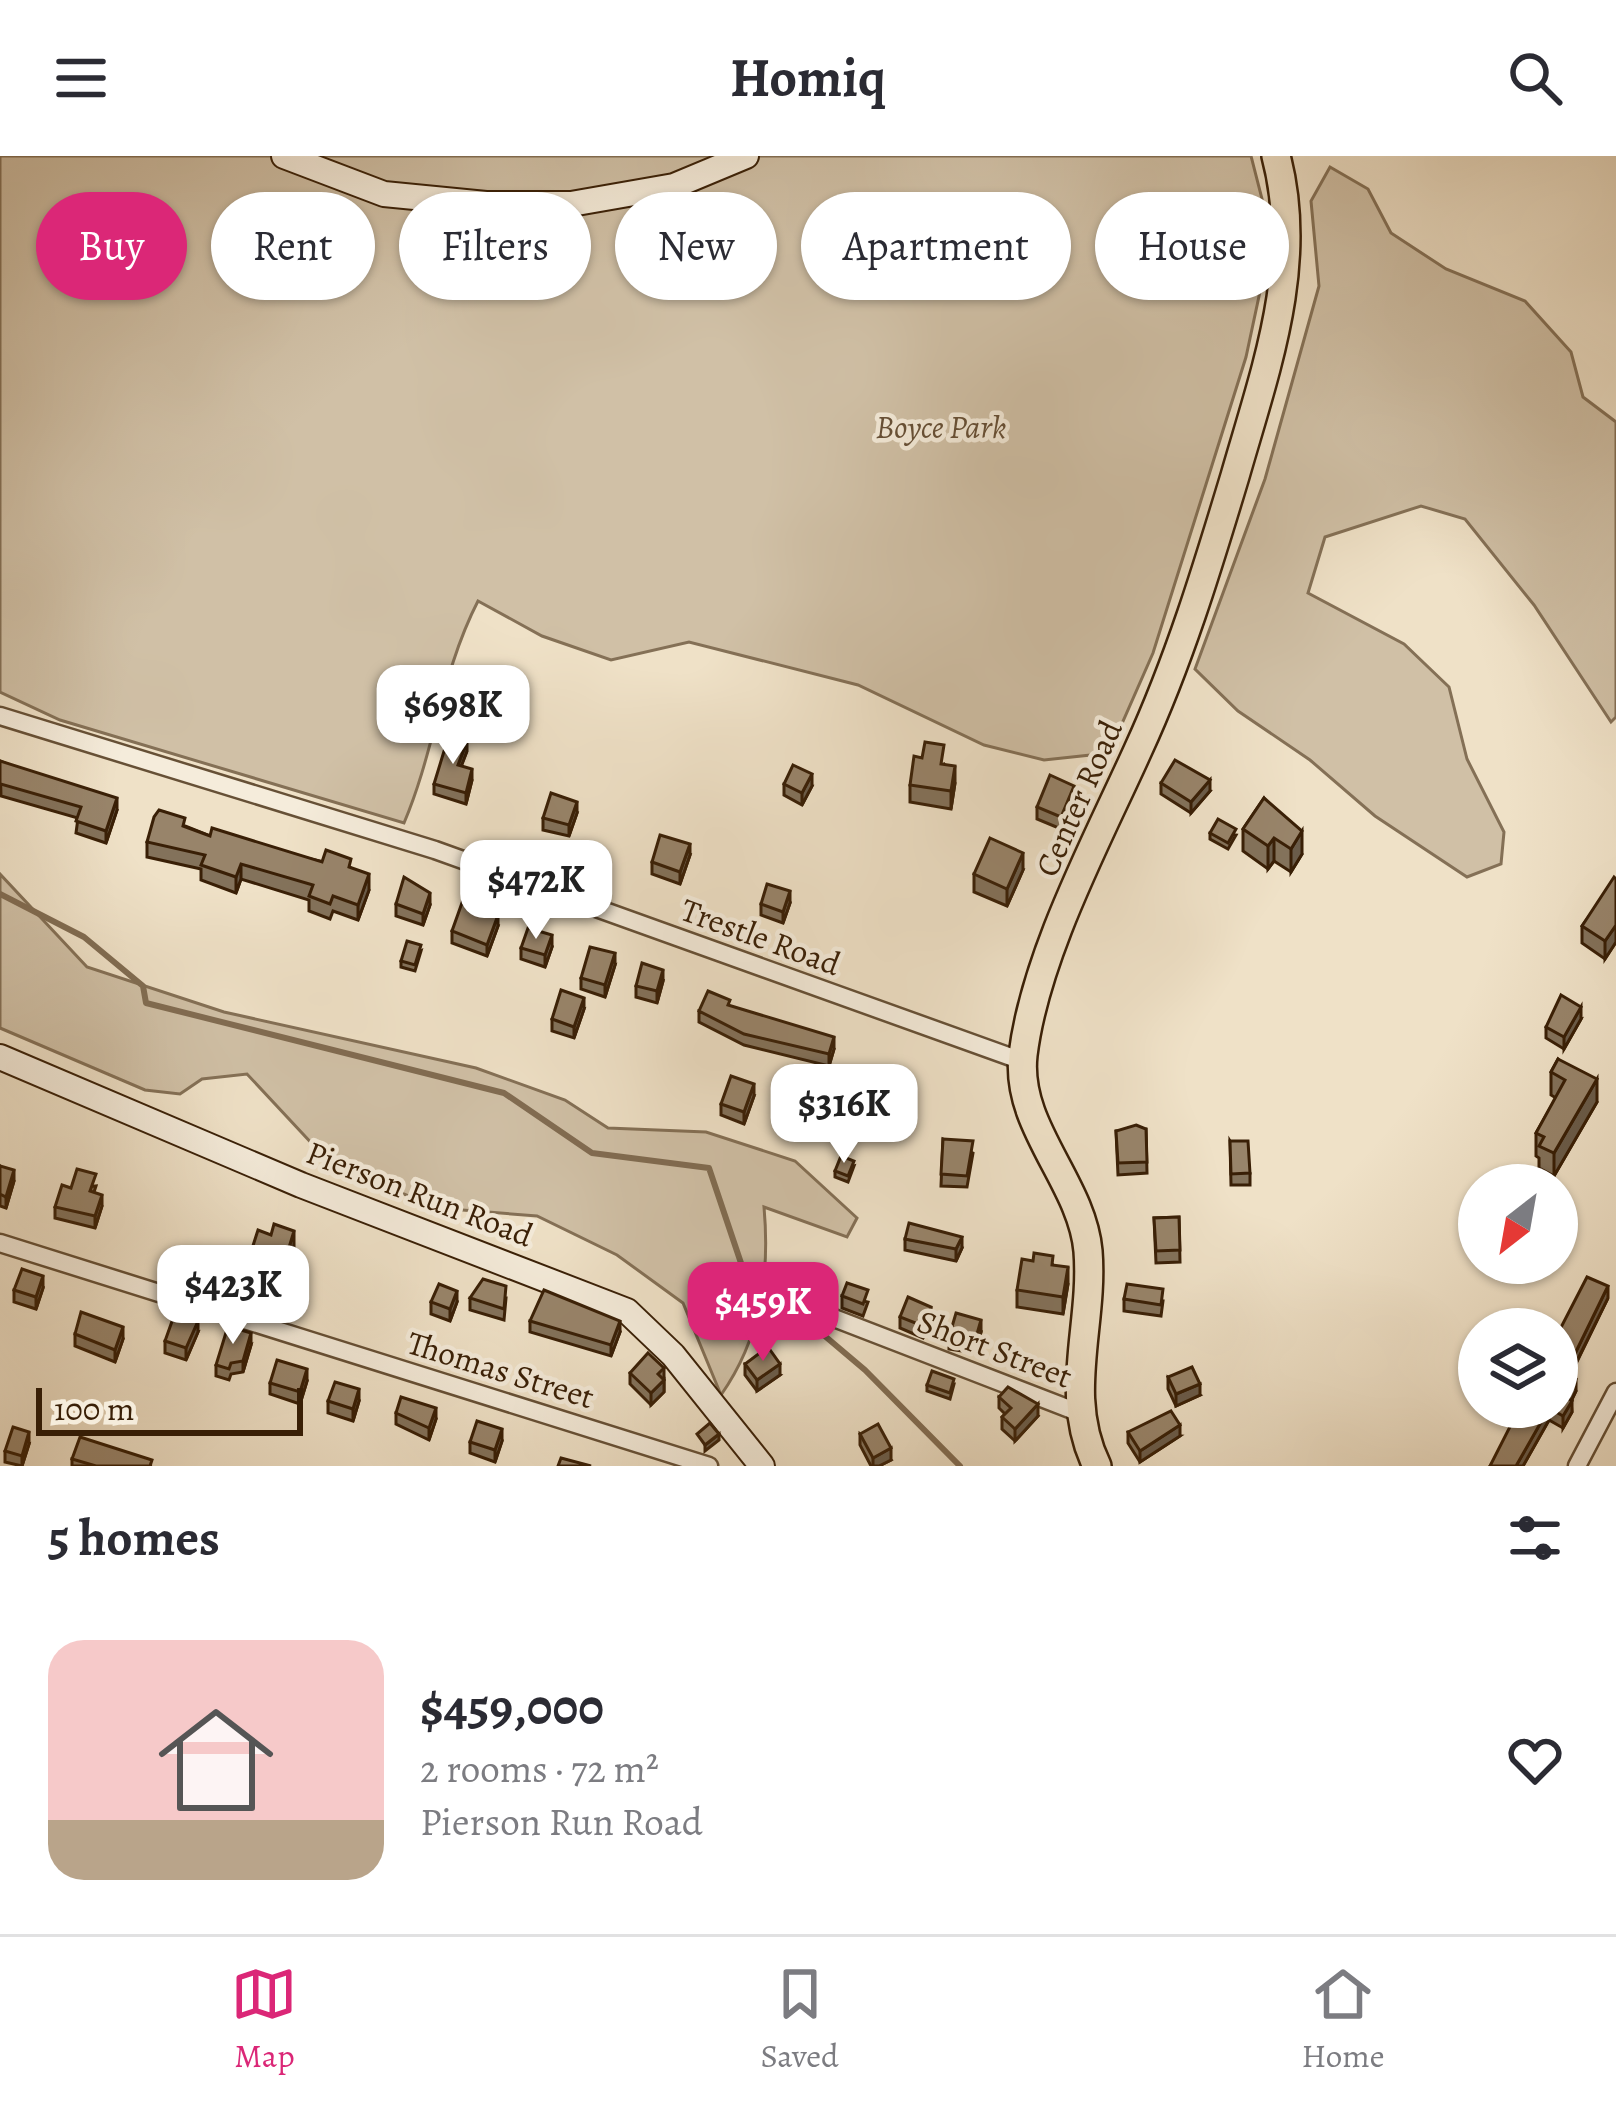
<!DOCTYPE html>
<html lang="en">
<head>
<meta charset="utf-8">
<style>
	body { margin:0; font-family:Alegreya,serif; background:#f7f7f7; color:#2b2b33; height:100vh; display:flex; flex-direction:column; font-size:45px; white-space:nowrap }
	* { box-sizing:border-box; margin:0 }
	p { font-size:39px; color:#7c7c81 }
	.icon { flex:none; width:66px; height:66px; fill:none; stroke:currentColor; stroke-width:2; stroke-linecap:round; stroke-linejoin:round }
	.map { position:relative; height:1310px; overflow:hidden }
	.side { display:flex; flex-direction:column; background:#fff; flex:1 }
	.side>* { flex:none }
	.banner { position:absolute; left:36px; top:36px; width:1545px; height:108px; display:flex; gap:24px }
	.needle { width:78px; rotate:211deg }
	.tools { position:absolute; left:1458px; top:1008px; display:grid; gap:24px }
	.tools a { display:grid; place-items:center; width:120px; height:120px; border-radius:50%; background:#fff; box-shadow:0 3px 9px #0004; font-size:60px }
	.scale { position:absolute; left:36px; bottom:30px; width:267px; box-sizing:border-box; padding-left:12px; border:6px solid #391f06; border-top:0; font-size:33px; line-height:42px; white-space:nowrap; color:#391f06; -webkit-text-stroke:9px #f5ecdb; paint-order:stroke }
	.price { position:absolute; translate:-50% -102px; padding:0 27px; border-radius:24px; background:#fff; color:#222; font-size:39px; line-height:78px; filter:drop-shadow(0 3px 6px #0008) }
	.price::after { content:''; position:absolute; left:50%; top:72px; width:36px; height:27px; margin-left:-18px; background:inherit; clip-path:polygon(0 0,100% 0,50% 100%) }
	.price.selected { background:#db2777; color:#fff }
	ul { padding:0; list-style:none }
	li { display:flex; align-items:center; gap:36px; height:300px; padding:0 48px }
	li span { display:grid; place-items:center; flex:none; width:336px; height:240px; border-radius:36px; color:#555 }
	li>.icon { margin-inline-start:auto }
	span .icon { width:144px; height:144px; fill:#fffc; stroke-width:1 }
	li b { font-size:51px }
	h2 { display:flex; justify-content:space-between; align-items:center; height:144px; padding:0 48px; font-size:51px }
	.tag { padding:0 42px; border-radius:54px; background:#fff; box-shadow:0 3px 9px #0004; font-size:42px; line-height:108px }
	.tag.selected { background:#db2777; color:#fff }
	header { display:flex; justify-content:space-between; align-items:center; height:156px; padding:0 48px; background:#fff; font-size:54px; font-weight:700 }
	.menu { display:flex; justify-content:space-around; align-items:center; height:168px; border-top:3px solid #e1e1e2; background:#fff; font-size:33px; color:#7c7c81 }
	.menu a { display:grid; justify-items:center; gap:6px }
	.menu .selected { color:#db2777 }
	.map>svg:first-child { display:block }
	.green { fill:#d0c0a6; stroke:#847056; stroke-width:3 }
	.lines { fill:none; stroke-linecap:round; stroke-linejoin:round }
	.stream { stroke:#816c52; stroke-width:6 }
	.street-casing { stroke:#665036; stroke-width:21 }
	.secondary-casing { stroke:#391f06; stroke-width:28 }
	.primary-casing { stroke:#391f06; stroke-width:32 }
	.street { stroke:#f5ecdb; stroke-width:16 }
	.secondary { stroke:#f5ecdb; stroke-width:24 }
	.primary { stroke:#efe1c7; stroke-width:27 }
	.wall { fill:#83725b; stroke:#391f06; stroke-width:3 }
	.shaded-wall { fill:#6a5c4a; stroke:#391f06; stroke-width:3 }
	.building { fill:#98846a; stroke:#391f06; stroke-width:3 }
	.labels { text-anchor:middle; stroke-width:9; stroke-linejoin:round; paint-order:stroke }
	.park-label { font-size:33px; font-style:italic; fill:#664f36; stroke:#f5ecdb }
	.street-label { font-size:33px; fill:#391f06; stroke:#f5ecdb }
</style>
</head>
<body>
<header><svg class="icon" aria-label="menu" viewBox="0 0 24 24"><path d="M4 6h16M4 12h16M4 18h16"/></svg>Homiq<svg class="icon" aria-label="search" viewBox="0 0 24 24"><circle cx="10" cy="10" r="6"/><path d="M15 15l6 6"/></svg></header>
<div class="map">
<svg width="1616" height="1310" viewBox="0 0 1616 1310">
	<rect width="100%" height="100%" fill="#efe1c7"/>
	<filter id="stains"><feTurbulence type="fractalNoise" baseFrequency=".00167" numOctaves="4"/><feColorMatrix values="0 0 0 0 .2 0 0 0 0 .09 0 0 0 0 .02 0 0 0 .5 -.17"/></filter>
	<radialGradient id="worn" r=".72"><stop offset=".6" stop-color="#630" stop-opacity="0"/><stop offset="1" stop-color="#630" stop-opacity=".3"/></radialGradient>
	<g class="green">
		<path d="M0,0H1251L1262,43L1265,112L1246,201L1153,497L1109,597L1044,604L984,589L858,529L689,486L611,504L542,480L478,445C441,517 435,594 404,667L60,564L0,536Z"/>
		<polygon points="1330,11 1368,33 1391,77 1446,113 1525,145 1571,196 1583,241 1616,266 1616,561 1611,566 1534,449 1465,363 1421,350 1325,381 1308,437 1404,488 1449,531 1467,603 1504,676 1501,708 1467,721 1375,660 1310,604 1238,555 1195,513 1265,323 1319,130 1311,45"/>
		<path d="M0,718L87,811L224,856L476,912L565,944L608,972L706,976L795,1005L857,1062L847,1081L764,1051C770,1118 761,1182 721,1239L683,1147L617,1099L537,1060L437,1052L330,1007L247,918L202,923L180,938L145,934L0,872Z"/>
	</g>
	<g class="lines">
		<polyline class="stream" points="0,738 84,781 143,830 146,847 504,937 592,997 709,1012 742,1110 865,1214 960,1310"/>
		<defs>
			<g id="street">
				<polyline points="0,560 435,694 1022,905"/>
				<polyline points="0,1087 709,1310"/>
				<polyline points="821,1157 1080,1257"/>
				<polyline points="1577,1310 1616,1236"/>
			</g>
			<g id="secondary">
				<polyline points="284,0 384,38 486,48 571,48 674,30 746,0"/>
				<polyline points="0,901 301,1029 627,1155 673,1199 762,1310"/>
			</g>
			<path id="primary" d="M1097,1310C1062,1239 1094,1170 1088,1095C1082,1026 1015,971 1023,899C1035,800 1097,685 1138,594C1179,505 1207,413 1235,320C1265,215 1305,109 1276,0"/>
		</defs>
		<use href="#street" class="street-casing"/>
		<use href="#secondary" class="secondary-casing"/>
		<use href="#primary" class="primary-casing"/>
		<use href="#street" class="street"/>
		<use href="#secondary" class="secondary"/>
		<use href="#primary" class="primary"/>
	</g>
	<g class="wall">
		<polygon points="153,70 145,94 123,86 123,81"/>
		<polygon points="467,595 461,610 472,624 466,648 434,638 434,628"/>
		<polygon points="0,605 117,654 106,687 76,677 78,662 1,640"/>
		<polygon points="944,608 955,627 951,653 910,646 910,629"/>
		<polygon points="1161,627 1210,635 1191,657 1161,638"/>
		<polygon points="784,628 812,630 802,649 784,639"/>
		<polygon points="1074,641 1061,673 1037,663 1037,651"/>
		<polygon points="1264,642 1302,698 1291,716 1274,705 1268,713 1243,695 1243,673"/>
		<polygon points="577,657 569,680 543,674 543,662"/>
		<polygon points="185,670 210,680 351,712 369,734 358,764 333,755 330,763 309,755 309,744 241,723 236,737 201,724 201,713 147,701 147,686"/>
		<polygon points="1210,677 1236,679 1228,693 1210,683"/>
		<polygon points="690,699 680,728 652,718 652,706"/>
		<polygon points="1023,714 1007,750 974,736 974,718"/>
		<polygon points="1616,723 1616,786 1605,803 1582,787 1582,770"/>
		<polygon points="790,747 783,767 761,759 761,748"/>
		<polygon points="396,748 430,749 423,769 396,760"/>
		<polygon points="498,770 487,800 452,787 452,775"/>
		<polygon points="552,791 545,811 521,803 521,792"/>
		<polygon points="421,795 415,815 401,811 401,805"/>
		<polygon points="615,809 605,841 581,833 581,822"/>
		<polygon points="663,825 657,847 636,841 636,830"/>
		<polygon points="584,853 574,882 552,875 552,863"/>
		<polygon points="699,855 834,893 829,910 744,889 699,866"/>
		<polygon points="1581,863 1564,893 1546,882 1546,871"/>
		<polygon points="1558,903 1597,946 1554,1020 1539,1012 1539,1002 1536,1000 1536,977 1556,942 1551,939 1551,916"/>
		<polygon points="754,940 744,968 721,959 721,948"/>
		<polygon points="1146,973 1147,1017 1118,1019 1116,975"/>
		<polygon points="943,983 973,997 967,1031 941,1030"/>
		<polygon points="1230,985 1250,1017 1250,1029 1231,1029"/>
		<polygon points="0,1010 14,1025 6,1052 0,1050"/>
		<polygon points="854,1010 848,1026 835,1021 835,1015"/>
		<polygon points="96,1030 94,1036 102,1050 95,1072 55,1062 55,1051 71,1032"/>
		<polygon points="1179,1061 1180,1106 1156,1107 1154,1062"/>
		<polygon points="905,1083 962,1092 956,1105 905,1094"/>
		<polygon points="251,1096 294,1098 278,1151 238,1130 238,1107"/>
		<polygon points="1053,1109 1068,1128 1063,1158 1017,1151 1017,1134"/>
		<polygon points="43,1132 36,1153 14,1146 14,1134"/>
		<polygon points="842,1140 868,1146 863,1160 842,1152"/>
		<polygon points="470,1142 506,1142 504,1164 470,1154"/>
		<polygon points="1608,1142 1570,1220 1576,1235 1571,1245 1572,1256 1563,1272 1549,1264 1523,1310 1490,1310"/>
		<polygon points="1124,1143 1163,1145 1161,1160 1124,1155"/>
		<polygon points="431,1146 457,1146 450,1165 431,1158"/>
		<polygon points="900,1161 931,1163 923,1182 900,1172"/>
		<polygon points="530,1165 620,1176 611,1200 530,1176"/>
		<polygon points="198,1176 186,1204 165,1197 165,1185"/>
		<polygon points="981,1176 975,1197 949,1193 949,1181"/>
		<polygon points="75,1178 123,1183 115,1206 75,1190"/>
		<polygon points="251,1189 243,1216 231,1218 229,1224 216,1220 216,1209"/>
		<polygon points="745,1208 780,1219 757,1235 745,1219"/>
		<polygon points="664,1212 664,1236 651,1249 630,1228 630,1217"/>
		<polygon points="1168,1221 1200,1239 1176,1250 1168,1233"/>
		<polygon points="307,1225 300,1248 270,1238 270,1227"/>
		<polygon points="954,1228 950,1243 927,1235 927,1229"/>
		<polygon points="999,1241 1038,1260 1015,1285 1002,1273 1002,1261 1005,1258 999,1252"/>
		<polygon points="328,1245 359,1245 353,1265 328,1257"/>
		<polygon points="396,1257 436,1263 429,1284 396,1268"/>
		<polygon points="1128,1276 1180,1280 1140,1306 1128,1287"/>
		<polygon points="860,1278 891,1304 879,1310 871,1310 860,1289"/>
		<polygon points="502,1285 495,1306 470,1297 470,1286"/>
		<polygon points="29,1288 22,1310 5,1306 5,1295"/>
		<polygon points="72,1303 152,1310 72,1310"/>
	</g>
	<g class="shaded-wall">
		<polygon points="467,585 467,595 458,619 458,609"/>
		<polygon points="955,610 955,627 951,653 951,635"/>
		<polygon points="472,613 472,624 466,648 466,637"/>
		<polygon points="812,618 812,630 802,649 802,637"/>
		<polygon points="1210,624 1210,635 1191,657 1191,646"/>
		<polygon points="1074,630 1074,641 1061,673 1061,661"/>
		<polygon points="117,642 117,654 106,687 106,675"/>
		<polygon points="577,646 577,657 569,680 569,669"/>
		<polygon points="1302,675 1302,698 1291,716 1291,693"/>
		<polygon points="1274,682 1274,705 1268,713 1268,690"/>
		<polygon points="690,688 690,699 680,728 680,716"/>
		<polygon points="1023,697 1023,714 1007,750 1007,733"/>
		<polygon points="241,708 241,723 236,737 236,721"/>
		<polygon points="369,718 369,734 358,764 358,749"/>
		<polygon points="790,735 790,747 783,767 783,756"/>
		<polygon points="430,737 430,749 423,769 423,758"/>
		<polygon points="498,759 498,770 487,800 487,789"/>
		<polygon points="1616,769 1616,786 1605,803 1605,785"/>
		<polygon points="552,779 552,791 545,811 545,799"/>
		<polygon points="615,797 615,809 605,841 605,829"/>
		<polygon points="663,814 663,825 657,847 657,835"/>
		<polygon points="584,842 584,853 574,882 574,871"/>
		<polygon points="1581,851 1581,863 1564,893 1564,881"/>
		<polygon points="834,881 834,893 829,910 829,898"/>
		<polygon points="1597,923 1597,946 1554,1020 1554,997"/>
		<polygon points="754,928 754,940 744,968 744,956"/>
		<polygon points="14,1014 14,1025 6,1052 6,1041"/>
		<polygon points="102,1039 102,1050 95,1072 95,1060"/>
		<polygon points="294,1075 294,1098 278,1151 278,1128"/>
		<polygon points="962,1081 962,1092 956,1105 956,1093"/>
		<polygon points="1068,1111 1068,1128 1063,1158 1063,1141"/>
		<polygon points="43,1120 43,1132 36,1153 36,1141"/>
		<polygon points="1608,1130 1608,1142 1565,1229 1565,1218"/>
		<polygon points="457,1135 457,1146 450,1165 450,1153"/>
		<polygon points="931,1151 931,1163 923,1182 923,1170"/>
		<polygon points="981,1164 981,1176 975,1197 975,1185"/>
		<polygon points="198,1165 198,1176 186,1204 186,1192"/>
		<polygon points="620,1165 620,1176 611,1200 611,1189"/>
		<polygon points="123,1171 123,1183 115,1206 115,1194"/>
		<polygon points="251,1177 251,1189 243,1216 243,1205"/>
		<polygon points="780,1208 780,1219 757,1235 757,1224"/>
		<polygon points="307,1213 307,1225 300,1248 300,1236"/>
		<polygon points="1576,1223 1576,1235 1567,1254 1567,1242"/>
		<polygon points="664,1224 664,1236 651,1249 651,1237"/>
		<polygon points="1200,1228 1200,1239 1176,1250 1176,1238"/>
		<polygon points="359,1233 359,1245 353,1265 353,1253"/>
		<polygon points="1572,1245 1572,1256 1563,1272 1563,1260"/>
		<polygon points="1038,1248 1038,1260 1015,1285 1015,1273"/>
		<polygon points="436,1252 436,1263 429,1284 429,1272"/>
		<polygon points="1549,1252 1549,1264 1523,1310 1516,1310"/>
		<polygon points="1180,1269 1180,1280 1140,1306 1140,1295"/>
		<polygon points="502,1273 502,1285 495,1306 495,1294"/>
		<polygon points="29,1276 29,1288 22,1310 22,1300"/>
		<polygon points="719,1278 719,1284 705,1295 705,1289"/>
		<polygon points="891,1292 891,1304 879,1310 873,1310 873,1302"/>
	</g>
	<g class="building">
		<polygon points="131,57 153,65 145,88 123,81"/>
		<polygon points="449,579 467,585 458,609 472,613 466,637 434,628"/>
		<polygon points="925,586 944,589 941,608 955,610 951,635 910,629 914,600 922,602"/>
		<polygon points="1175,604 1210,624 1191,646 1161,627"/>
		<polygon points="0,605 117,642 106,675 76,665 81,651 1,628 0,631"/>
		<polygon points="793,609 812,618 802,637 784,628"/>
		<polygon points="1050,619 1074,630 1061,661 1037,651"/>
		<polygon points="551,637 577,646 569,669 543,662"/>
		<polygon points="1264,642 1302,675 1291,693 1274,682 1268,690 1243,673"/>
		<polygon points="159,654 185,662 183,670 210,680 212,672 322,706 326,694 351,703 349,711 369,718 358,749 333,740 330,748 309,740 313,729 241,708 236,721 201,709 205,699 147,686 154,661"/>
		<polygon points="1218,663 1236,673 1228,687 1210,677"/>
		<polygon points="660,679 690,688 680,716 652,706"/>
		<polygon points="990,682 1023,697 1007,733 974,718"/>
		<polygon points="404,721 430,737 423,758 396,748"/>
		<polygon points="1614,721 1616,723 1616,769 1605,785 1582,770"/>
		<polygon points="767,728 790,735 783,756 761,748"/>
		<polygon points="463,744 498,759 487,789 452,775"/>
		<polygon points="528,772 552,779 545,799 521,792"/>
		<polygon points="407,785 421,789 415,809 401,805"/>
		<polygon points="590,791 615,797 605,829 581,822"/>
		<polygon points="642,807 663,814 657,835 636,830"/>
		<polygon points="561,834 584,842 574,871 552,863"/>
		<polygon points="708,835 730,844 728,849 834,881 829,898 744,878 699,855"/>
		<polygon points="1561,839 1581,851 1564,881 1546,871"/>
		<polygon points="1558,903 1597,923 1554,997 1539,990 1544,981 1536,977 1565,924 1551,916"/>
		<polygon points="731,920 754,928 744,956 721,948"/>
		<polygon points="1136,969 1146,973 1147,1006 1118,1007 1116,975"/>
		<polygon points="943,983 973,985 967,1020 941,1018"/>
		<polygon points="1230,985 1248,985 1250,1017 1231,1018"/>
		<polygon points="841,1000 854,1005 848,1020 835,1015"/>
		<polygon points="0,1010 14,1014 6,1041 0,1038"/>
		<polygon points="77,1013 96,1018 90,1035 102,1039 95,1060 55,1051 62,1029 71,1032"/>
		<polygon points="1179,1061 1180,1094 1156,1095 1154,1062"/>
		<polygon points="909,1067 962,1081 956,1093 905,1083"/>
		<polygon points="274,1068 294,1075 278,1128 238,1107 243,1093 251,1096 258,1074 271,1079"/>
		<polygon points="1034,1097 1053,1100 1052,1109 1068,1111 1063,1141 1017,1134 1022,1103 1033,1105"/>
		<polygon points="22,1113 43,1120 36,1141 14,1134"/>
		<polygon points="1587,1121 1608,1130 1565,1218 1576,1223 1567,1242 1572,1245 1563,1260 1549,1252 1516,1310 1490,1310 1520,1251 1557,1251 1557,1179"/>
		<polygon points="483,1123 506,1130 504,1153 470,1142"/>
		<polygon points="847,1127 868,1134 863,1148 842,1140"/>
		<polygon points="439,1128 457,1135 450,1153 431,1146"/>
		<polygon points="1127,1128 1163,1133 1161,1149 1124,1143"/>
		<polygon points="544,1134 620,1165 611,1189 530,1165"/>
		<polygon points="908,1141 931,1151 923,1170 900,1161"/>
		<polygon points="81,1156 123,1171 115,1194 75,1178"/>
		<polygon points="175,1157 198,1165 186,1192 165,1185"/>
		<polygon points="956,1157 981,1164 975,1185 949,1181"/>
		<polygon points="228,1170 251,1177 243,1205 231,1207 229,1213 216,1209"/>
		<polygon points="768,1191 780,1208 757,1224 745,1208"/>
		<polygon points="648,1197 664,1212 658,1218 664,1224 651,1237 630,1217"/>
		<polygon points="277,1204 307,1213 300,1236 270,1227"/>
		<polygon points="1192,1211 1200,1228 1176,1238 1168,1221"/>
		<polygon points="932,1215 954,1223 950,1237 927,1229"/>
		<polygon points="335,1226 359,1233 353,1253 328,1245"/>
		<polygon points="1008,1231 1038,1248 1015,1273 1002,1261 1011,1252 999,1241"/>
		<polygon points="401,1241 436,1252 429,1272 396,1257"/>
		<polygon points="1171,1255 1180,1269 1140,1295 1128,1276"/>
		<polygon points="477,1265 502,1273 495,1294 470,1286"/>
		<polygon points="710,1267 719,1278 705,1289 697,1278"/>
		<polygon points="878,1268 891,1292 873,1302 860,1278"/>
		<polygon points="13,1271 29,1276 22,1300 5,1295"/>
		<polygon points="80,1281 152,1304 150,1310 96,1310 72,1303"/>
		<polygon points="561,1302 591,1310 558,1310"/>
	</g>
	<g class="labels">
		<g class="park-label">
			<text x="941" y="282">Boyce Park</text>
		</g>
		<g class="street-label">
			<text transform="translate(1078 642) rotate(-66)" y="12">Center Road</text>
			<text transform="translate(761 780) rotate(20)" y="12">Trestle Road</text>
			<text transform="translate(420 1037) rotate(21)" y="12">Pierson Run Road</text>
			<text transform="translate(995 1192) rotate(21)" y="12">Short Street</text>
			<text transform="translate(501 1213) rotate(17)" y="12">Thomas Street</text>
		</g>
	</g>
	<rect width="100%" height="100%" filter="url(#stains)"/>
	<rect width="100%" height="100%" fill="url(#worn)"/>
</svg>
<div class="tools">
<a><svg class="needle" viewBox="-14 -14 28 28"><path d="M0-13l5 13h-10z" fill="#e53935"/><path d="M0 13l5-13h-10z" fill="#7c7c81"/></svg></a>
<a><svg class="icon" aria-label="layers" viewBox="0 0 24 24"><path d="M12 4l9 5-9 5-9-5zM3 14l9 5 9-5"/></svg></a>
</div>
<div class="scale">100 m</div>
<b class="price" style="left:453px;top:611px">$698K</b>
<b class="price" style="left:536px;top:786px">$472K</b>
<b class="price" style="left:844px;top:1010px">$316K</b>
<b class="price" style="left:233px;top:1191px">$423K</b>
<b class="price selected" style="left:763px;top:1208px">$459K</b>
<div class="banner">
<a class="tag selected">Buy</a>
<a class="tag">Rent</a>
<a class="tag">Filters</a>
<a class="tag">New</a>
<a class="tag">Apartment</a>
<a class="tag">House</a>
</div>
</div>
<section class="side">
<h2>5 homes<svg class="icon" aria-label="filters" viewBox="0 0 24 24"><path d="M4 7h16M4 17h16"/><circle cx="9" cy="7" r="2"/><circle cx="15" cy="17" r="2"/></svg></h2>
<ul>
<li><span style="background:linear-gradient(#f6c9c9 75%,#b9a48a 0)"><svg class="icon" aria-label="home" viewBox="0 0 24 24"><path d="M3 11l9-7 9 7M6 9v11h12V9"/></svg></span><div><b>$459,000</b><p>2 rooms · 72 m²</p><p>Pierson Run Road</p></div><svg class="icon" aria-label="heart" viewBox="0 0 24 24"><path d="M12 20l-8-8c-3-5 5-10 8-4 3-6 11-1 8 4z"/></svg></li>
</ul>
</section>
<nav class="menu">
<a class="selected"><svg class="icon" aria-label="map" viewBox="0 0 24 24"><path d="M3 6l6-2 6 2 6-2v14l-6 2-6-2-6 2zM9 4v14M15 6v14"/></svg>Map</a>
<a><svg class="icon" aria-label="saved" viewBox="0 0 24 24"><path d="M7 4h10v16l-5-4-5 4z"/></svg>Saved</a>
<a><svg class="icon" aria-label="home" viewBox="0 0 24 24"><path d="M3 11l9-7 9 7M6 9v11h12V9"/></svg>Home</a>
</nav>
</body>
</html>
